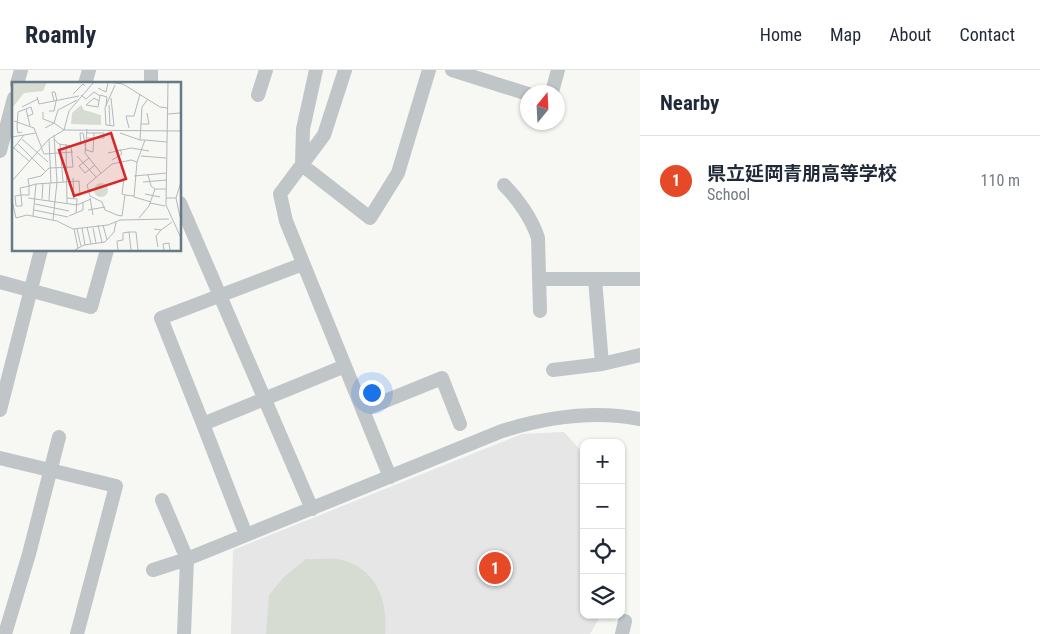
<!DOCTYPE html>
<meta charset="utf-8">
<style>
:root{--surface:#fff;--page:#f6f6f7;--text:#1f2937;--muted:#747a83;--line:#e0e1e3;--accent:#e54927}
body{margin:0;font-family:"Roboto Condensed","Noto Sans JP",sans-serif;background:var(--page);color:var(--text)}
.controls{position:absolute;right:15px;bottom:15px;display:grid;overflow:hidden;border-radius:10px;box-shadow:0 1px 4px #0004}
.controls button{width:45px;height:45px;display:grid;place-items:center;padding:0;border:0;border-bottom:1px solid var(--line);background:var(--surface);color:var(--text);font:25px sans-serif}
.compass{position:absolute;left:520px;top:15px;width:45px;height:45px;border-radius:50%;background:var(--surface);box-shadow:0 1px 4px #0004;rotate:18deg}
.you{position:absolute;left:371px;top:322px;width:18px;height:18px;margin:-12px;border:4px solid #fff;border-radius:50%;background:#1a73e8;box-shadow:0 0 0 8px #1a73e833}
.badge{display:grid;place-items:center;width:32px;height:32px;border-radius:50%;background:var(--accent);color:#fff;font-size:16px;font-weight:700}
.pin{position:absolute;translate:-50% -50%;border:2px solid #fff;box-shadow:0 1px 5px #0006}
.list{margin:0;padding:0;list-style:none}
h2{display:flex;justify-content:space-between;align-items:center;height:65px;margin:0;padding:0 20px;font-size:21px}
h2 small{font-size:16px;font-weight:400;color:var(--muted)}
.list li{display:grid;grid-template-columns:32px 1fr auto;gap:15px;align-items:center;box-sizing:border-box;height:90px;padding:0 20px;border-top:1px solid var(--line)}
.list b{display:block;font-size:19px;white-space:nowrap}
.list p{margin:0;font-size:16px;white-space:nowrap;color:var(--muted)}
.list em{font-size:16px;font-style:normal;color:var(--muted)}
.icon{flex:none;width:28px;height:28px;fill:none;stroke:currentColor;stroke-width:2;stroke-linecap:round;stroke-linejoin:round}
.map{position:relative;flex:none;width:640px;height:564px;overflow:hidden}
header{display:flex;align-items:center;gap:30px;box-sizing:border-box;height:70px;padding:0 25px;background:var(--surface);border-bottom:1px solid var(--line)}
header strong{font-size:24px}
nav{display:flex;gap:28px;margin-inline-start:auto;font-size:18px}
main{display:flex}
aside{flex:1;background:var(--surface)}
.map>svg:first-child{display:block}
.built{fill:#e5e6e5}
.pitch{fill:#d7dcd3}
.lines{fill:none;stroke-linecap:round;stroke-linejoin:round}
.minor{stroke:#c0c5c8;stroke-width:14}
.inset-road{fill:none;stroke:#b0babe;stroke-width:1}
.view{fill:#d62828;fill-opacity:0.15;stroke:#d62828;stroke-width:2.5}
.inset-edge{fill:none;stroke:#667985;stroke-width:2.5}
</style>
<header>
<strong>Roamly</strong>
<nav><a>Home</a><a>Map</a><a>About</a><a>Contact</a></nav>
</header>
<main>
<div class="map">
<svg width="640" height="564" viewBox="0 0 640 564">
<rect width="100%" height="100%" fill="#f7f7f4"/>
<path class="built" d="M 564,362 L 584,384 L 584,545 L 601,545 L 590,564 L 231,564 L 233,480 L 522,364 Z"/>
<path class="pitch" d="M 306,489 C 318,490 335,487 346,491 C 378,502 388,533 385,564 L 266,564 L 269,525 L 284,507 Z"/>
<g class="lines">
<path class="minor" d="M 151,0 L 151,14
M 316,0 L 303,59 L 302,95 L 370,148 L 398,103 L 429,0
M 345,0 L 324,65 L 280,124 L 286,151 L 390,407
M 452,0 L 528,24
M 17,14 L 21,0
M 85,14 L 89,0
M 552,22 L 558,0
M 258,25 L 266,0
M 0,81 L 14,28
M 504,115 C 518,129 532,149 538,168 L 540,241
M 180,133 L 312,439
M 303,194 L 161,248 L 203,354 L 345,296
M 540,209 L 640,209
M 595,209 L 602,294
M 0,212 L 91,237 L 107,180
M 553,300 L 602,294 L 640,285
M 0,340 L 41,180
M 363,340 L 442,308 L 460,354
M 203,354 L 246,465
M 0,388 L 116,416 L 77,564
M 153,500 L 187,489 L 162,430
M 5,564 L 29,484 L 59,367
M 184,564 L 187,489 L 502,361 C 547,347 593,340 640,349
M 622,564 L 625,551"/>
</g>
<g transform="translate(12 12)">
<rect width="169" height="169" fill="#f7f7f4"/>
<path d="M 0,0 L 35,0 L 31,9 L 12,11 L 0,26 ZM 69,23 L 72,28 L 89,33 L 89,43 L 59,42 L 60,31 Z" fill="#d7dcd3"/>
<path d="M82 108a7 7 0 1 1 14 0a7 7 0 1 1-14 0Z" fill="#d7dcd3"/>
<path class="inset-road" d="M 95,0 L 111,2 L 148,25 L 156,26M 156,0 L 154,123 L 169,156M 86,6 L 94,10 L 96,1M 61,12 L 71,2 L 73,4M 69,13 L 74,17 L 82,10 L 88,14M 25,15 L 27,22 L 67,14M 99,16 L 102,44 L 94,43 L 93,26 L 103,3M 42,19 L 40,10 L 43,10 L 45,19M 87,19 L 82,16 L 74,23 L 86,25 L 88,13 L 95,15 L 94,24M 97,23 L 98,44M 10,25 L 26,17M 14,27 L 18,44M 37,29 L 42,29 L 44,19M 31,30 L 31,37 L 42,41 L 46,28 L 65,18M 156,32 L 168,31 L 169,28M 2,39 L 22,46 L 32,72 L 61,70M 129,42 L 137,42 L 135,31M 33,46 L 42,41 L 52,48 L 57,29 L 82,0M 117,46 L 114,34 L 122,34 L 128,12M 75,47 L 73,71 L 89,91M 10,50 L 6,51 L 5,45 L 6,30 L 19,25 L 21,32 L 16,34M 75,51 L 92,51 L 92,56 L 75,56M 108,51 L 128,58 L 130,25 L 136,17M 0,55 L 24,51M 10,57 L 36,80M 37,57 L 39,101M 42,57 L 47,62 L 59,64 L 61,85 L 37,86 L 29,94 L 16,97 L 17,104 L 17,113 L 9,113 L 3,114 L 4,124 L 10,124 L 9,113 L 8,106 L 17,104 L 24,102 L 67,99 L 68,114M 133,58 L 155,60M 6,62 L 33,89M 48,62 L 51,100M 54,62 L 55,122M 69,63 L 68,51 L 71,51 L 74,68 L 81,70 L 82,51M 2,66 L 17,79M 0,68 L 12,53M 96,71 L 119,66 L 137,69M 65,74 L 84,95M 129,74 L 154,76M 77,76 L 67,84 L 73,91 L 83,83M 100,78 L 110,72 L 108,67M 125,80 L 133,58 L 128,58M 136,93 L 139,104 L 143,107M 122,94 L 155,91M 61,96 L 62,117M 112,96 L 110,112 L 113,113M 0,99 L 37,57 L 52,48 L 169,49M 131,100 L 155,98M 133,112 L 148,115M 122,114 L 113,113 L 110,134 L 105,133 L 93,128 L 90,120 L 78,114 L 75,103 L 100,82 L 119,78 L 125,80 L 122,115 L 139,120M 16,116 L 65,123 L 79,117M 55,116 L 65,117 L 64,131M 78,116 L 81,133M 154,116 L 164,116 L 169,100M 164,116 L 168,135M 30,117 L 31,101M 0,118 L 4,136 L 15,133 L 45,139 L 61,147 L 96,143 L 108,138 L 157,137M 37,119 L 38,101M 138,121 L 153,124M 23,122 L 57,129M 22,128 L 56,135M 76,128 L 93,125M 21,134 L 24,102M 57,134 L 71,128 L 71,120M 127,136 L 137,124 L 143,107 L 154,107M 41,138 L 45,100 L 42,53M 86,143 L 90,160M 91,143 L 95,158M 75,145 L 79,162M 70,146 L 73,163M 81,146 L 84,161M 62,147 L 66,166M 65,147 L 69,164M 142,147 L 149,148 L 160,140M 117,150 L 124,150 L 126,168M 146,165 L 144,154 L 149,148M 63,168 L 72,163 L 93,160 L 102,150 L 104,140M 106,168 L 105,159 L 111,158 L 111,151 L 117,150 L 119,168M 152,168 L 151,162 L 157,161 L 158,168"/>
<path class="view" d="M 99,51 L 114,97 L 62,114 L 47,68 Z"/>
<rect width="169" height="169" class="inset-edge"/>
</g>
</svg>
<div class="controls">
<button>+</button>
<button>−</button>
<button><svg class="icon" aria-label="locate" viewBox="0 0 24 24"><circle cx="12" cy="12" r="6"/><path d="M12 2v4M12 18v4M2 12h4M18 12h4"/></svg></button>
<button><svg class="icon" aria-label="layers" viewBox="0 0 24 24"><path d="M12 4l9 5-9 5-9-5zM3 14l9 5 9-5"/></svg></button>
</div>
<svg class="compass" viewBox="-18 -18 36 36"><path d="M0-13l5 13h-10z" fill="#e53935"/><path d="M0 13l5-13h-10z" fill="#747a83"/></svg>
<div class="you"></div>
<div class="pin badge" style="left:495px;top:498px">1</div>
</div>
<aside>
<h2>Nearby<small></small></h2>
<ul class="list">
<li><span class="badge">1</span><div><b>県立延岡青朋高等学校</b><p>School</p></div><em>110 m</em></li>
</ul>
</aside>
</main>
